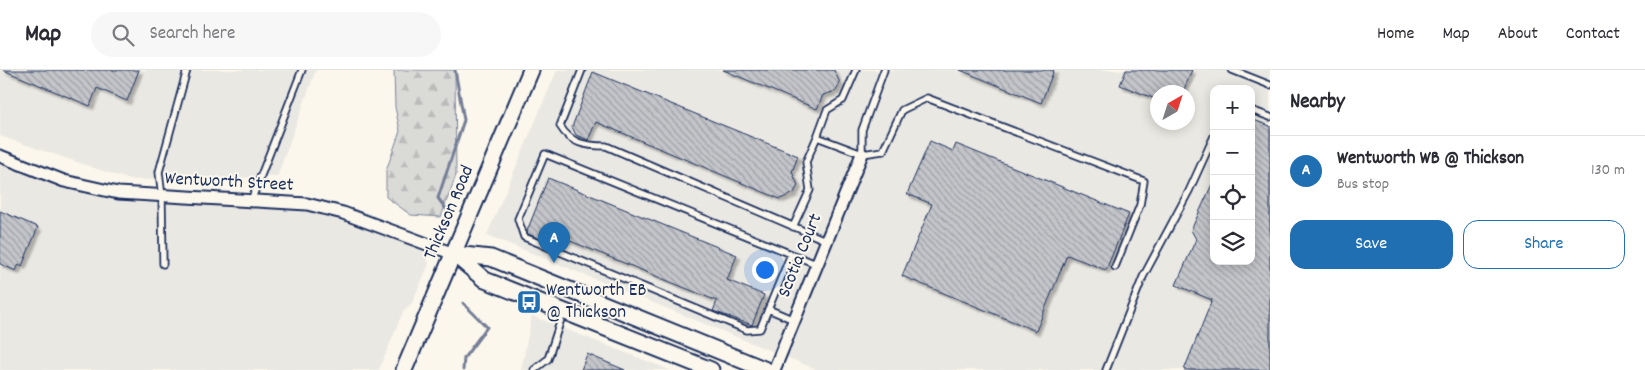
<!DOCTYPE html>
<meta charset="utf-8">
<style>
:root{--surface:#fff;--page:#f7f7f7;--text:#2b2b33;--muted:#7c7c81;--line:#e1e1e2;--accent:#1f6fb2}
body{margin:0;font-family:Dekko,sans-serif;background:var(--page);color:var(--text)}
.controls{position:absolute;right:15px;top:15px;display:grid;overflow:hidden;border-radius:10px;box-shadow:0 2px 12px #0003}
.controls button{width:45px;height:45px;display:grid;place-items:center;padding:0;border:0;border-bottom:1px solid var(--line);background:var(--surface);color:var(--text);font:25px sans-serif}
.compass{position:absolute;left:1150px;top:15px;width:45px;height:45px;border-radius:50%;background:var(--surface);box-shadow:0 2px 12px #0003;rotate:39deg}
.you{position:absolute;left:764px;top:199px;width:18px;height:18px;margin:-12px;border:4px solid #fff;border-radius:50%;background:#1a73e8;box-shadow:0 0 0 8px #1a73e833}
.badge{display:grid;place-items:center;width:32px;height:32px;border-radius:50%;background:var(--accent);color:#fff;font-size:16px;font-weight:700}
.pin{position:absolute;translate:-50% -41px;filter:drop-shadow(0 1px 2px #0008)}
.pin::after{content:'';position:absolute;top:26px;width:18px;height:15px;background:inherit;clip-path:polygon(0 0,100% 0,50% 100%)}
.list{margin:0;padding:0;list-style:none}
h2{display:flex;justify-content:space-between;align-items:center;height:65px;margin:0;padding:0 20px;font-size:21px}
h2 small{font-size:16px;font-weight:400;color:var(--muted)}
.list li{display:grid;grid-template-columns:32px 1fr auto;gap:15px;align-items:center;box-sizing:border-box;height:70px;padding:0 20px;border-top:1px solid var(--line)}
.list b{display:block;font-size:19px;white-space:nowrap}
.list p{margin:0;font-size:16px;white-space:nowrap;color:var(--muted)}
.list em{font-size:16px;font-style:normal;color:var(--muted)}
.actions{display:flex;gap:10px;padding:15px 20px}
.actions a{flex:1;padding:11px 0;border:1px solid var(--accent);border-radius:15px;text-align:center;font-size:18px;color:var(--accent)}
.actions .main{background:var(--accent);color:#fff}
.icon{flex:none;width:28px;height:28px;fill:none;stroke:currentColor;stroke-width:2;stroke-linecap:round;stroke-linejoin:round}
.map{position:relative;flex:none;width:1270px;height:300px;overflow:hidden}
header{display:flex;align-items:center;gap:30px;box-sizing:border-box;height:70px;padding:0 25px;background:var(--surface);border-bottom:1px solid var(--line)}
header strong{font-size:24px}
nav{display:flex;gap:28px;margin-inline-start:auto;font-size:18px}
.search{width:350px;height:45px;background:var(--page);display:flex;align-items:center;gap:12px;box-sizing:border-box;padding:0 18px;border-radius:28px;color:var(--muted);font-size:19px}
main{display:flex}
aside{flex:1;background:var(--surface)}
.map>svg:first-child{display:block}
.built{fill:#eae8e2;fill-rule:evenodd}
.forest{fill:url(#forest-firs);stroke:#7a849a}
.lines{fill:none;stroke-linecap:round;stroke-linejoin:round}
.stream{stroke:#747e96;stroke-width:3}
.building{fill:url(#building-back-hatch);stroke:#1b2f5e;filter:url(#shadow)}
.service-casing{stroke:#1b2f5e;stroke-width:9}
.minor-casing{stroke:#1b2f5e;stroke-width:15}
.secondary-casing{stroke:#1b2f5e;stroke-width:19}
.service{stroke:#fbf7ec;stroke-width:5.5}
.minor{stroke:#fbf7ec;stroke-width:11}
.secondary{stroke:#fbf7ec;stroke-width:15}
.labels{text-anchor:middle;dominant-baseline:central;stroke-width:4;stroke-linejoin:round;paint-order:stroke}
.street-label{font-size:19px;fill:#1b2f5e;stroke:#fbf7ec}
.poi-label{font-size:19px;fill:#1b2f5e;stroke:#fbf7ec;text-anchor:start}
</style>
<header>
<strong>Map</strong>
<div class="search"><svg class="icon" aria-label="search" viewBox="0 0 24 24"><circle cx="10" cy="10" r="6"/><path d="M15 15l6 6"/></svg>Search here</div>
<nav><a>Home</a><a>Map</a><a>About</a><a>Contact</a></nav>
</header>
<main>
<div class="map">
<svg width="1270" height="300" viewBox="0 0 1270 300">
<defs>
<pattern id="forest-firs" width="22" height="20" patternUnits="userSpaceOnUse" patternTransform="scale(1.25)"><rect width="22" height="20" fill="#dadad7"/><path d="M5 1l3.5 6h-7zM16 11l3.5 6h-7z" fill="#babbbb"/></pattern>
<pattern id="building-back-hatch" width="6" height="6" patternUnits="userSpaceOnUse" patternTransform="scale(1.25)"><rect width="6" height="6" fill="#c3c5c9"/><path d="M-1 5l2 2M0 0l6 6M5-1l2 2" fill="none" stroke="#9ea0a6"/></pattern>
<filter id="shadow"><feDropShadow dx="3.5" dy="3.5" stdDeviation="1" flood-color="#0004"/></filter>
</defs>
<rect width="100%" height="100%" fill="#fbf7ec"/>
<filter id="ink" filterUnits="userSpaceOnUse"><feTurbulence type="fractalNoise" baseFrequency=".02" numOctaves="2"/><feDisplacementMap in="SourceGraphic" scale="10" xChannelSelector="R" yChannelSelector="G"/><feConvolveMatrix kernelMatrix="1 2 1 2 8 2 1 2 1" color-interpolation-filters="sRGB"/></filter>
<g filter="url(#ink)">
<path class="built" d="M 0,0 L 316,0 L 277,107 L 130,110 L 0,66 Z
M 557,0 L 1270,0 L 1270,300 L 818,300 L 487,165 ZM 1214,19 L 1251,19 L 1251,191 L 1214,191 ZM 1158,22 L 1188,22 L 1188,52 L 1158,52 Z
M 0,91 L 99,126 L 316,140 L 423,181 L 429,194 L 412,233 L 403,242 L 379,300 L 0,300 Z
M 532,246 L 670,300 L 521,300 Z"/>
<path class="forest" d="M 394,0 L 455,0 L 456,105 L 441,147 L 411,145 L 386,127 L 386,101 L 400,61 L 395,37 Z"/>
<g class="lines">
<path class="stream" d="M 446,139 L 438,128 L 464,50 L 455,0
M 463,300 L 464,288 L 487,257 L 463,233"/>
</g>
<path class="building" d="M 3,0 L 139,0 L 127,31 L 97,18 L 90,36 Z
M 723,0 L 834,0 L 840,13 L 836,21 L 823,25 L 817,39 Z
M 960,0 L 1054,0 L 1041,33 Z
M 1126,0 L 1192,0 L 1183,22 L 1158,22 L 1158,30 L 1120,15 Z
M 593,2 L 798,86 L 792,102 L 798,115 L 794,123 L 780,129 L 596,52 L 588,70 L 576,65 L 572,57 Z
M 1251,49 L 1270,56 L 1270,300 L 1184,300 L 1212,230 L 1176,215 L 1196,169 L 1191,160 L 1214,110 L 1214,191 L 1251,191 Z
M 930,71 L 953,81 L 956,74 L 1129,144 L 1106,200 L 1067,185 L 1036,261 L 902,206 L 932,134 L 907,124 Z
M 548,108 L 737,185 L 727,210 L 764,225 L 752,255 L 713,241 L 717,231 L 558,166 L 555,175 L 528,164 L 527,161 Z
M 0,141 L 38,157 L 22,196 L 19,194 L 16,201 L 0,194 Z
M 587,284 L 625,300 L 581,300 Z"/>
<g class="lines">
<defs>
<path id="service" d="M 582,0 L 560,56 C 571,74 586,76 606,76 L 825,170
M 1232,0 L 1270,15
M 1251,40 L 1270,47
M 817,67 L 827,40 L 843,30 L 856,0
M 862,84 L 862,60 L 884,0
M 251,131 L 302,0
M 793,157 L 810,120 L 806,92 L 817,67 L 862,84 L 883,81 L 902,40 L 927,28 L 1144,111 L 1140,135 L 1115,197
M 791,184 L 760,259 L 747,260 L 524,167 L 518,149 L 545,84 L 816,194
M 163,194 L 162,127 L 159,102 L 187,0
M 768,239 L 794,250
M 534,300 L 548,289 L 563,243
M 1106,300 L 1143,207 L 1189,121 L 1214,66"/>
<path id="minor" d="M 0,86 L 64,111 L 118,123 L 307,134 L 343,143 L 454,184
M 774,300 L 862,84"/>
<path id="secondary" d="M 454,184 L 491,188 L 766,300
M 454,184 L 485,210 L 711,300
M 404,300 L 531,0"/>
</defs>
<use href="#service" class="service-casing"/>
<use href="#minor" class="minor-casing"/>
<use href="#secondary" class="secondary-casing"/>
<use href="#service" class="service"/>
<use href="#minor" class="minor"/>
<use href="#secondary" class="secondary"/>
</g>
</g>
<defs>
<symbol id="bus-square" viewBox="-11 -11 22 22"><rect x="-9" y="-9" width="18" height="18" rx="4" fill="#1f6fb2" stroke="#fbf7ec"/><path d="M-5-6H5V4H4V6H2V4H-2V6H-4V4H-5ZM-3.5-4V0h7V-4ZM-3.5 1.2v1.5H-2V1.2ZM2 1.2v1.5H3.5V1.2Z" fill="#fff"/></symbol>
</defs>
<g fill-rule="evenodd">
<use href="#bus-square" x="515" y="218" width="28" height="28"/>
</g>
<g class="labels">
<g class="street-label">
<text transform="translate(229 113) rotate(3)">Wentworth Street</text>
<text transform="translate(450 143) rotate(-67)">Thickson Road</text>
<text transform="translate(801 186) rotate(-68)">Scotia Court</text>
</g>
<g class="poi-label">
<text x="546" y="221">Wentworth EB<tspan x="546" dy="22">@ Thickson</tspan></text>
</g>
</g>
</svg>
<div class="controls">
<button>+</button>
<button>−</button>
<button><svg class="icon" aria-label="locate" viewBox="0 0 24 24"><circle cx="12" cy="12" r="6"/><path d="M12 2v4M12 18v4M2 12h4M18 12h4"/></svg></button>
<button><svg class="icon" aria-label="layers" viewBox="0 0 24 24"><path d="M12 4l9 5-9 5-9-5zM3 14l9 5 9-5"/></svg></button>
</div>
<svg class="compass" viewBox="-18 -18 36 36"><path d="M0-13l5 13h-10z" fill="#e53935"/><path d="M0 13l5-13h-10z" fill="#7c7c81"/></svg>
<div class="you"></div>
<div class="pin badge" style="left:554px;top:193px">A</div>
</div>
<aside>
<h2>Nearby<small></small></h2>
<ul class="list">
<li><span class="badge">A</span><div><b>Wentworth WB @ Thickson</b><p>Bus stop</p></div><em>130 m</em></li>
</ul>
<div class="actions"><a class="main">Save</a><a>Share</a></div>
</aside>
</main>
